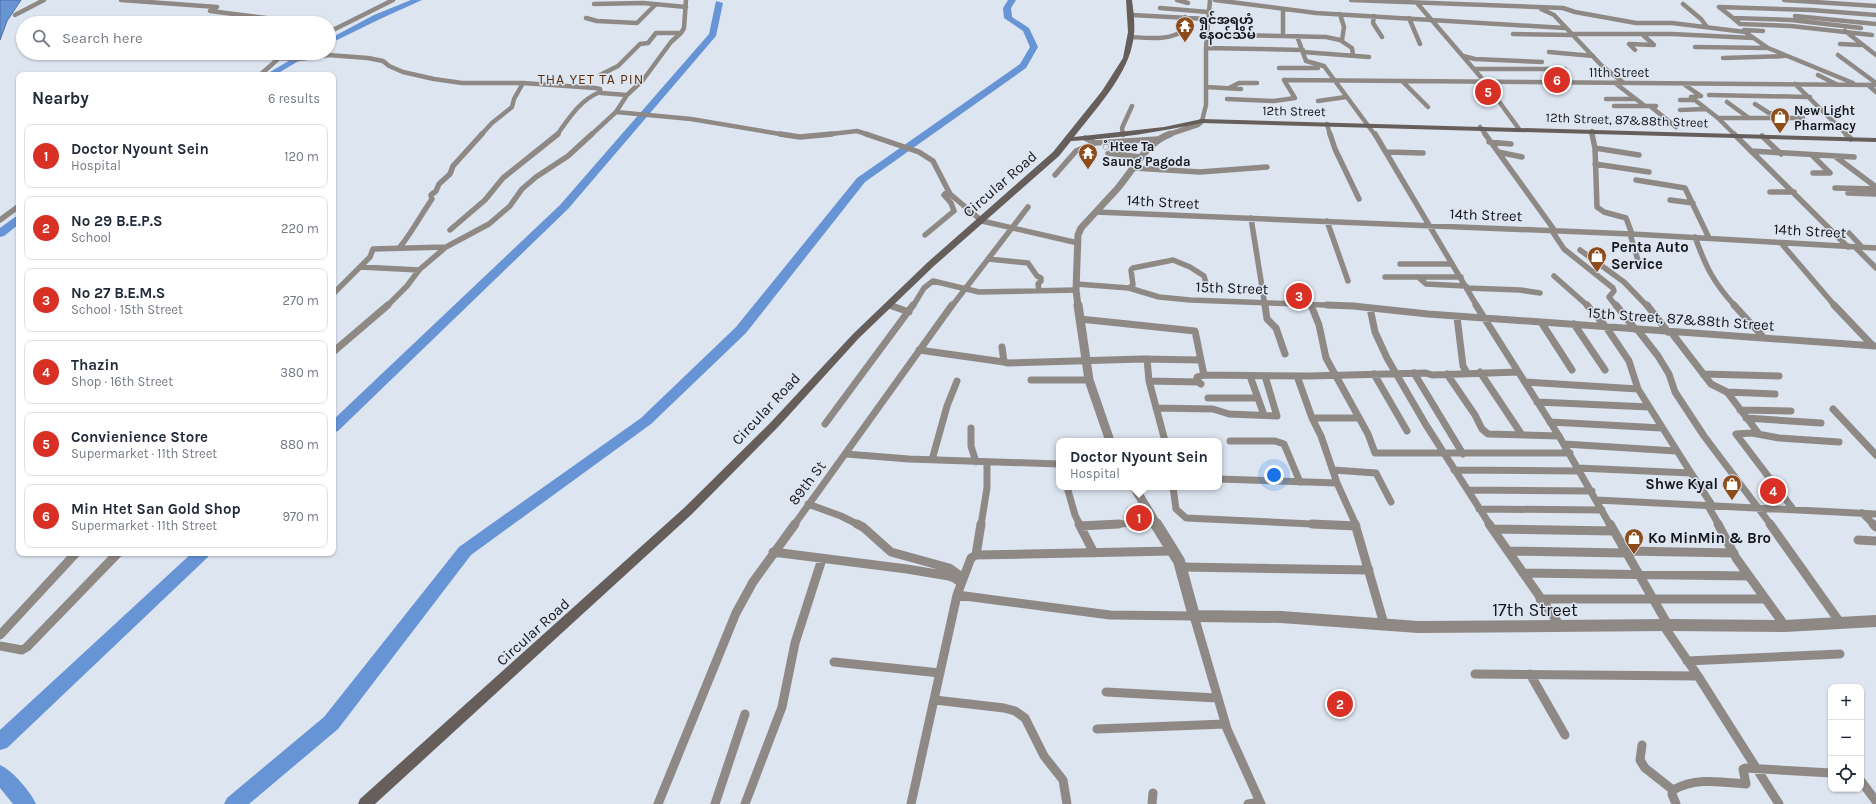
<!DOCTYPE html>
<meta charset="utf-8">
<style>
:root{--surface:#fff;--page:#f6f6f7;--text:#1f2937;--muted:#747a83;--line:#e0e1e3;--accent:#d93025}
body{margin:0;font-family:Karla,"Noto Sans Myanmar",sans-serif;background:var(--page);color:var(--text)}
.controls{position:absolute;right:12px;bottom:12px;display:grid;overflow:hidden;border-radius:8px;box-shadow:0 1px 3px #0004}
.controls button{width:36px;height:36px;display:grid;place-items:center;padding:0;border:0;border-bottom:1px solid var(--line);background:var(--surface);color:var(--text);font:20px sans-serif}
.you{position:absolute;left:1274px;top:475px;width:14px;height:14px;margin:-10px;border:3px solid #fff;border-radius:50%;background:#1a73e8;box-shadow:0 0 0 6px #1a73e833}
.badge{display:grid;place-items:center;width:26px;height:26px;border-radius:50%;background:var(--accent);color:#fff;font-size:13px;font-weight:700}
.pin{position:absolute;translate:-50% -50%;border:2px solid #fff;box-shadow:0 1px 4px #0006}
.popup{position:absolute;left:1056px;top:438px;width:166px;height:52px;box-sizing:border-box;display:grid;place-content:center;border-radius:8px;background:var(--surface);filter:drop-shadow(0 1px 3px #0005);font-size:13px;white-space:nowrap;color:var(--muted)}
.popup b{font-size:15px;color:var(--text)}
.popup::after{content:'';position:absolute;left:50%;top:100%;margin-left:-8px;border:8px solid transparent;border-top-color:var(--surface)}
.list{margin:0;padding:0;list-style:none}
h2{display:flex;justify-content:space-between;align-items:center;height:52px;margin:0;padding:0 16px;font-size:17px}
h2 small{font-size:13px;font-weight:400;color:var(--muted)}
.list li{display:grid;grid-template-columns:26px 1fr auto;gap:12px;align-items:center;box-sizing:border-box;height:64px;margin:0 8px 8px;padding:0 8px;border:1px solid var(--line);border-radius:8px}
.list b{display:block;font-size:15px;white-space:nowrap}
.list p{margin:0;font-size:13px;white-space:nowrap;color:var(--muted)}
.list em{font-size:13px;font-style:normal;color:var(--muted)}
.icon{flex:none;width:22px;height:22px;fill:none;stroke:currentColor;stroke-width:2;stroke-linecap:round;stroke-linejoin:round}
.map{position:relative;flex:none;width:1876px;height:804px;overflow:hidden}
.search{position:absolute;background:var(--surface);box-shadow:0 1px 3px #0004;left:16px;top:16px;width:320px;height:44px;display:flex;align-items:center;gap:10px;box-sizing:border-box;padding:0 14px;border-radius:22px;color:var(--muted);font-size:15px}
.panel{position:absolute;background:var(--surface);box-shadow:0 1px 3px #0004;left:16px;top:72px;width:320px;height:484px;border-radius:8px}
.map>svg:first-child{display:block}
.water{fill:#6694d5;stroke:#4e6f9e}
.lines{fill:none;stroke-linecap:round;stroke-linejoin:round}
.river{fill:#6694d5;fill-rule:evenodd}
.minor-far3{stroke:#8f8986;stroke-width:4.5}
.minor-far2{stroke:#8f8986;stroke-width:5.5}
.minor-far1{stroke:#8f8986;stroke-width:7}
.minor{stroke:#8f8986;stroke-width:9}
.tertiary-far3{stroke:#8f8986;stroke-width:5.5}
.tertiary-far2{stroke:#8f8986;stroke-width:7}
.tertiary-far1{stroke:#8f8986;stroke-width:9}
.tertiary{stroke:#8f8986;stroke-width:12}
.secondary{fill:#665e5a;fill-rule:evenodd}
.labels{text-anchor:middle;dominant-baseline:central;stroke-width:3;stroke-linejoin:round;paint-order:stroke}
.far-poi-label{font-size:13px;font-weight:bold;fill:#15181c;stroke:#dde5f1;text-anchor:start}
.far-street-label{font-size:13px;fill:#15181c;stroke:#dde5f1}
.far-quarter-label{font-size:14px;letter-spacing:1px;fill:#5d300e;stroke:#dde5f1}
.street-label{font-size:15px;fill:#15181c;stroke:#dde5f1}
.poi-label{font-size:15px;font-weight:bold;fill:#15181c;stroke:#dde5f1;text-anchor:start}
.near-street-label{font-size:18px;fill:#15181c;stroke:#dde5f1}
</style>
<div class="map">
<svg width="1876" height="804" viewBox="0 0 1876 804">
<rect width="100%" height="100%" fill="#dde5f1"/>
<path class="water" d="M 0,0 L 21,0 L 7,21 L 0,40 Z"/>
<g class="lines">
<path class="river" d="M 411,0 L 422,0 L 380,19 L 329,44 L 329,39 L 374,15 Z
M 1008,0 L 1016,0 L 1011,8 L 1012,17 L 1029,28 L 1038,47 L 1026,68 L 865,182 L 746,333 L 651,424 L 471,555 L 338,729 L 249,804 L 224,804 L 227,798 L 324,717 L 459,547 L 641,418 L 736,327 L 857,178 L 1020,64 L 1030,47 L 1023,31 L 1004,18 L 1003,8 Z
M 716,1 L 723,3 L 716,36 L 568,209 L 338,431 L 333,433 L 333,420 L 560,205 L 709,34 Z
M 302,53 L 312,53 L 275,75 L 265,75 Z
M 19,216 L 19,224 L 4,236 L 0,237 L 0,228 L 15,217 Z
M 192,553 L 210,553 L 208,557 L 7,748 L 0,750 L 0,730 Z
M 0,765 C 12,770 31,792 36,804 L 13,804 L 0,788 Z"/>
<path class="minor-far3" d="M 121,0 L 217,7 L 210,11 L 306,23
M 1177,0 L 1188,3
M 1215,0 L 1316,13 L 1565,28
M 1351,0 L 1563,8 L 1575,12 L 1636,23 L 1672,23 L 1745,32 L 1768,48 L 1853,83
M 1784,0 L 1876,6
M 1417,3 L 1485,82 L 1519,129
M 594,4 L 643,3 L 686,7
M 1683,4 L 1701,19 L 1707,27
M 1160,8 L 1208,12
M 1283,9 L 1283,34
M 1541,9 L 1554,15 L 1602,66 L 1624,83
M 1340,14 L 1344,27 L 1342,40
M 15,15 L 44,0
M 1132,15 L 1208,19
M 1374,16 L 1373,23 L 1382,37
M 1795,16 L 1876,24
M 586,18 L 597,21 L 637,23 L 655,5
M 1409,18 L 1420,44
M 1733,18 L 1740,24 L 1791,26 L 1872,35
M 1861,28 L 1791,20 L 1733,18 L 1719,7 L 1811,10 L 1876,15
M 1744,30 L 1763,31
M 1845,31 L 1876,55
M 329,32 L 393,0
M 1513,34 L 1572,35
M 1571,34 L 1672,34 L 1753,38
M 1231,35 L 1326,37 L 1340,40 L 1352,48 L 1353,55
M 1297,36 L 1306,61 L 1324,66 L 1375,135
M 1131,37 C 1148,38 1170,41 1184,30 L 1185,17
M 1840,44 L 1861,45
M 1695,47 L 1766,48
M 1206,48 L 1303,50
M 1635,50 L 1629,44 L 1654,45 L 1643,35
M 1303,52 L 1369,57
M 1549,52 L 1593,56
M 265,53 L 262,56 L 276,58
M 285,53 L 276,58 L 299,59 L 328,55 L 368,58 L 383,61 L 389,66 L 403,72 L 434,79 L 462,83 L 523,83
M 1838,55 L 1876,83
M 1463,56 L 1475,59 L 1542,62
M 1723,58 L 1784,56
M 1279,68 L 1318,68
M 1474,69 L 1565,69
M 260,75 L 278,59
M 600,75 L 618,66 L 640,44 L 648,43 L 656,33 L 681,33
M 1818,75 L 1836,84
M 1284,80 L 1876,85
M 1402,81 L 1428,107
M 1615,83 L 1645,106
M 1682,83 L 1701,96 L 1691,97 L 1718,118 L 1735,135
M 1795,84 L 1847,135
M 1868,85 L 1876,92
M 1206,87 L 1241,89
M 1229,88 L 1239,83 L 1257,83
M 1709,95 L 1810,97
M 1227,99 L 1274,101 L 1295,98 L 1284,80
M 1606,99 L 1636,99
M 1680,100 L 1694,100
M 1318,101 L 1346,97
M 1727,102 L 1749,118
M 1755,104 L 1769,113 L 1779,114
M 1614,106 L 1656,106
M 1650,106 L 1676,127
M 1680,110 L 1706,109
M 616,112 L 691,119 L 786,135
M 1718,118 L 1803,118
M 1202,121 L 1206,105 L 1206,48 L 1210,0
M 1327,124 L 1330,135
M 1480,127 L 1486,135
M 1592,131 L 1593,135
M 481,135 L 492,123 L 512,107 L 514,99 L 523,83 L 595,88 L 600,89 L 601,93 L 627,95
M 557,135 C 569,118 580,100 600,92
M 591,135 L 616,112 L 627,95 L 643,80 L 671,42 L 681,33 L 684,28 L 686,0
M 822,135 L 857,131 L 869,135
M 1123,135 L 1122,128 L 1132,106"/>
<path class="minor-far2" d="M 780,134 L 800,137 L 832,134
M 866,134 L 919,152 L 933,161 L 950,194 L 982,221 L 1078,243
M 1330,134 L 1335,149 L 1359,199
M 1375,134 L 1477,306
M 1485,134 L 1555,231
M 1592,134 L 1595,148 L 1597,207 L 1604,212 L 1626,218 L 1632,234
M 1734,134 L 1848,247
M 1846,134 L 1851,139
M 1762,136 L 1781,154
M 1085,138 L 1095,143 L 1158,139
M 1489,142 L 1511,144
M 1595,148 L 1639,155
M 1751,151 L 1854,157
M 1387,152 L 1423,153
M 1498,152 L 1522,157
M 1108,153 L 1140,157
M 1812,155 L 1830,173 L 1813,173
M 1836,157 L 1876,187
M 1595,164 L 1649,172
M 1134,168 L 1200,172 L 1267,167
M 1055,175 L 1076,151 L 1095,143
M 1636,180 L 1685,188 L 1709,238
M 1835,188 L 1876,189
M 1770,192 L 1794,192
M 1848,193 L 1876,194
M 1670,200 L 1693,203
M 1096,212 L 1632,234 L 1876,248
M 1251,218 L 1265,306
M 0,220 L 19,206
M 1327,221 L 1348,281
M 450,230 L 485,200 L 503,178 L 558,134
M 1552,231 L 1564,249 L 1613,288 L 1614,291 L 1609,297 L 1616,306
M 1849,233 L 1862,247
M 1630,234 L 1640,267
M 925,235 L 954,211 L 951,203 L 944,195 L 948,191
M 1695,237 C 1706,267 1713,282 1735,306
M 1781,243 L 1835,306
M 400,247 C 412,232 421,215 432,199 L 431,195 L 436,191 L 439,184 L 450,174 L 453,166 L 482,134
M 1855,247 L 1876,268
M 1580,250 L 1624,282 L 1647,306
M 988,259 L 1028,263 L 1037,276 L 1041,278 L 1041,281 L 1038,284 L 1039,290
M 1400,264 L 1452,264
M 361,267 L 419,270
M 1554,276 L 1588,306
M 1385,277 L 1461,277
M 1418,277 L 1426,284 L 1466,286
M 1076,284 L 1129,288 L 1159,297 L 1190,300 L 1353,306
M 1129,288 L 1133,285 L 1131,270 L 1133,268 L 1173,260 L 1190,267 L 1204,276 L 1208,290
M 1467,288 L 1520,290 L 1540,293
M 333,294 L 370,257 L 373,249 L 446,247
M 1311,304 L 1312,306
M 889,305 L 892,306
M 387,306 L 407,286 L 419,270 L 446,247 L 489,224 L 510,206 L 522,189 L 536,177 L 568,156 L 592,134
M 913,306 L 924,288 L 933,281 L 979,292 L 1076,290
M 952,306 L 1028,207"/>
<path class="minor-far1" d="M 889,305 L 909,312
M 1265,305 L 1267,319 L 1276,328 L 1285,354
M 1311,305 L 1319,325 L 1326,358 L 1368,434 L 1375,453 L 1570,453
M 1327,305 L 1353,306 L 1428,314 L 1876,346
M 1476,305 L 1559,436 L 1610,525
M 1616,305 L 1635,329
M 1647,305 L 1668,332
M 1734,305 L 1764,338
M 1834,305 L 1873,346
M 1370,308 L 1375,332 L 1387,358 L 1426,425 L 1490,525
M 1457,317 L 1463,366 L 1467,373
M 1080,319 L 1195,331 L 1204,375
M 1541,322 L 1572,370
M 1574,324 L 1605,370
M 1637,329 L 1658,356 L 1669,374 L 1675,392 L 1704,436 L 1771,525
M 1671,332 L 1711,384 L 1727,392 L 1759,434
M 1002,347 L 1004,362 L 1008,363 L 1142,359 L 1200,360
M 919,350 L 1004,362
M 333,352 L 388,305
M 1147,359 L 1149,381 L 1165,441
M 1480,372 L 1522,435
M 1414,373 L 1463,454
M 1374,374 L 1407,431
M 1447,374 L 1475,415 L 1482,429 L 1488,434 L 1559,436
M 1703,374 L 1779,376
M 1250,376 L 1264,415
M 1297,376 L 1312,418 L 1359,418
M 1031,380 L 1089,380
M 1149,381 L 1198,382
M 1525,382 L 1638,389
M 1201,384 L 1198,382 L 1197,377 L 1204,375 L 1309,376 L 1426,373 L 1432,375 L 1518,372
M 1727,392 L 1775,394
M 1208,398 L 1258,398
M 1537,402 L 1649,407
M 1156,408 L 1213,409 L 1229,414 L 1277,416 L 1265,376
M 1833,409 L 1876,455
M 1740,410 L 1791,411
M 1312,418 L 1321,436 L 1337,483 L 1356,525
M 1746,418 L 1821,423
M 1550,422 L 1662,428
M 825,424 L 913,305
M 971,428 L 971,446 L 976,462
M 1230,441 L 1275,441 L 1284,444 L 1300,482
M 1564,444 L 1676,451
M 846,454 L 909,459 L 1059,464
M 932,460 L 947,406 L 957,381
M 1578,468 L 1691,473 L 1638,389 L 1629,361 L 1606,327 L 1587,305
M 1333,470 L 1376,473 L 1391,502
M 1454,470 L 1580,471
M 1691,473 L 1712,505
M 1219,479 L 1337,483
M 1067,487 L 1075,515 L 1080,525
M 1173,487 L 1176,509 L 1186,518 L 1333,525
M 1469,490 L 1592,491
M 1597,500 L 1876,514
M 808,504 L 841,516 L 859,525
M 1708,506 L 1719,525
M 1479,509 L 1602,510
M 1793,509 L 1736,434 L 1752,433 L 1779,438 L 1839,442
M 1862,513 L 1874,525
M 794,525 L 952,305
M 981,525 L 987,488 L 987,462
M 1100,525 L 1156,522"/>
<path class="minor" d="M 857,524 L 863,527 L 891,552 L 949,568 L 959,575 L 957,580
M 1079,524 L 1094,553
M 1312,524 L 1356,526
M 1355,524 L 1384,624
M 1489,524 L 1561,627
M 1610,524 L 1668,625
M 1718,524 L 1736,558 L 1785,626
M 1770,524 L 1839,621
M 1873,524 L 1876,527
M 1080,526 L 1119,524
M 1494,529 L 1614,531
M 1858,540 L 1876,541
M 1173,551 L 976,555 L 971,558 L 957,595 L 1110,615 L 1194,616 L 1227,729 L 1261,804
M 1508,551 L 1626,553
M 1626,551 L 1734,553
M 773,552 L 907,569 L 949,576 L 962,581
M 976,555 L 981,524
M 1181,567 L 1369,570
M 1523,573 L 1749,576
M 1540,599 L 1765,599
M 1663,625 L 1698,676 L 1779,804
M 0,635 L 76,553
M 0,646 L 22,650 L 27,647 L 118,553
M 1687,661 L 1840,654
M 834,662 L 940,673
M 1475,674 L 1698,676
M 1530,674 L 1565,735
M 1106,692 L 1217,698
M 935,700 L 1004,708 L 1015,711 L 1025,718 L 1044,756 L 1063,780 L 1067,804
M 1097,729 L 1225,724
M 1642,745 L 1640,760 L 1645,768 L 1673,790
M 1861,781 L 1876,801
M 658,804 L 736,613 L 753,582 L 795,524
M 715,804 L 745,714
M 745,804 L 782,707 L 795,643 L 822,559
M 911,804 L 957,595
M 1152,804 L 1153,793
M 1248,804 L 1260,802
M 1676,804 L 1672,794 L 1673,790 C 1696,777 1721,782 1746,784 L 1743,769 L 1745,768 L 1831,773"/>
<path class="tertiary-far3" d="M 1167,135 L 1197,125 L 1202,121"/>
<path class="tertiary-far2" d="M 1078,306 L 1076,290 L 1078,235 L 1081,228 C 1093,215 1105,202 1117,189 C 1133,171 1146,142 1170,134"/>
<path class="tertiary-far1" d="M 1078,305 L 1089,380 L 1110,441
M 1134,487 L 1157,525"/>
<path class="tertiary" d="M 1156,524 L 1179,561 L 1194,616 L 1281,617 L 1418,627 L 1668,625 L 1785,626 L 1876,621"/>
<path class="secondary" d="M 1126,0 L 1132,0 C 1134,15 1136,31 1132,46 C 1125,78 1094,111 1074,137 L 1164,127 L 1202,119 L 1876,138 L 1876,142 L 1202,123 C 1159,132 1115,139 1071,141 L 1059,156 L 934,266 L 859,338 L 779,426 L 692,514 L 375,804 L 358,804 L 360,799 L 684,508 L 771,422 L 853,334 L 928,262 L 1053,152 L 1102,91 L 1123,58 L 1128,32 Z"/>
</g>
<defs>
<symbol id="temple-pin" viewBox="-11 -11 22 30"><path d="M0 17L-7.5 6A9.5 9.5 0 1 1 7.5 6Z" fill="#8e4c1b" stroke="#dde5f1"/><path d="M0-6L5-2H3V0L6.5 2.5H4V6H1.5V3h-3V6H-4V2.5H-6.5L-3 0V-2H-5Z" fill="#fff"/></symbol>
<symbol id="shop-pin" viewBox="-11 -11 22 30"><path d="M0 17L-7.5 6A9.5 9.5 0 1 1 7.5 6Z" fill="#8e4c1b" stroke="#dde5f1"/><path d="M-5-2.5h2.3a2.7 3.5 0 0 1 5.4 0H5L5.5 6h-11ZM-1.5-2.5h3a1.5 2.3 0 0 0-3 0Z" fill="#fff"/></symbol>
</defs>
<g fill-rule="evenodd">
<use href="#temple-pin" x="1174" y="15" width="22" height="30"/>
<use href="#shop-pin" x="1769" y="106" width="22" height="30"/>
<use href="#temple-pin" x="1077" y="142" width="22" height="30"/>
<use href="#shop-pin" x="1586" y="245" width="22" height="30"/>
<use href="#shop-pin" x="1721" y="473" width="22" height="30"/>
<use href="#shop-pin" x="1623" y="527" width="22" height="30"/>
</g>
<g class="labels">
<g class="far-poi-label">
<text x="1199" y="19">ရှင်အရဟံ<tspan x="1199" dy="15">နေဝင်သိမ်</tspan></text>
<text x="1794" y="110">New Light<tspan x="1794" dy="15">Pharmacy</tspan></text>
<text x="1102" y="146">ံHtee Ta<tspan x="1102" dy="15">Saung Pagoda</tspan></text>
</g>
<g class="far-street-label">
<text x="1619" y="72">11th Street</text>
<text transform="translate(1294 111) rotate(1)">12th Street</text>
<text transform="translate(1627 120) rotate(2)">12th Street, 87&amp;88th Street</text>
</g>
<g class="far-quarter-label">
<text x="591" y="79">THA YET TA PIN</text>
</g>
<g class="street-label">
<text transform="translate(1000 184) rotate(-41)">Circular Road</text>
<text transform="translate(1163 202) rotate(3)">14th Street</text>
<text transform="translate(1486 215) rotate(2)">14th Street</text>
<text transform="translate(1810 231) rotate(3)">14th Street</text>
<text transform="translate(1232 288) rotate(2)">15th Street</text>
<text transform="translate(1681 319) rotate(4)">15th Street, 87&amp;88th Street</text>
<text transform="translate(766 409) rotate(-47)">Circular Road</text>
<text transform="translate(807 483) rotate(-53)">89th St</text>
<text transform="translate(533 632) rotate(-42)">Circular Road</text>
</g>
<g class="poi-label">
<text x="1611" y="247">Penta Auto<tspan x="1611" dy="17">Service</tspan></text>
<text x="1718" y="484" text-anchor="end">Shwe Kyal</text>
<text x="1648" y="538">Ko MinMin &amp; Bro</text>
</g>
<g class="near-street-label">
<text x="1535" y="610">17th Street</text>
</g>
</g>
</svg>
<div class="controls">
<button>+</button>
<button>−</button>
<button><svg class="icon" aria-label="locate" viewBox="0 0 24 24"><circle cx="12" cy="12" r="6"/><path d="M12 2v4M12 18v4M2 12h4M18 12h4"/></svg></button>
</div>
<div class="you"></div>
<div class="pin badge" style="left:1139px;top:518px">1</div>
<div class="popup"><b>Doctor Nyount Sein</b>Hospital</div>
<div class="pin badge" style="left:1340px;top:704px">2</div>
<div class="pin badge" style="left:1299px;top:296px">3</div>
<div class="pin badge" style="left:1773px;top:491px">4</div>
<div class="pin badge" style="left:1488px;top:92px">5</div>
<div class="pin badge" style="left:1557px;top:80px">6</div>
<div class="search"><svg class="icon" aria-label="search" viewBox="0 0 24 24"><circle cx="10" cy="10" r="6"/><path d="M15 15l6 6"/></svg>Search here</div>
<section class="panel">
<h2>Nearby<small>6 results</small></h2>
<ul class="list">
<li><span class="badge">1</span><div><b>Doctor Nyount Sein</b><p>Hospital</p></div><em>120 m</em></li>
<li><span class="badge">2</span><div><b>No 29 B.E.P.S</b><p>School</p></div><em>220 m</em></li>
<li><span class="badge">3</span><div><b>No 27 B.E.M.S</b><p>School · 15th Street</p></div><em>270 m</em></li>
<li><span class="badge">4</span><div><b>Thazin</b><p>Shop · 16th Street</p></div><em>380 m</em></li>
<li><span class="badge">5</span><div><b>Convienience Store</b><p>Supermarket · 11th Street</p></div><em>880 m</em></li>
<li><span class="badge">6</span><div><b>Min Htet San Gold Shop</b><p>Supermarket · 11th Street</p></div><em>970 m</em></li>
</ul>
</section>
</div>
